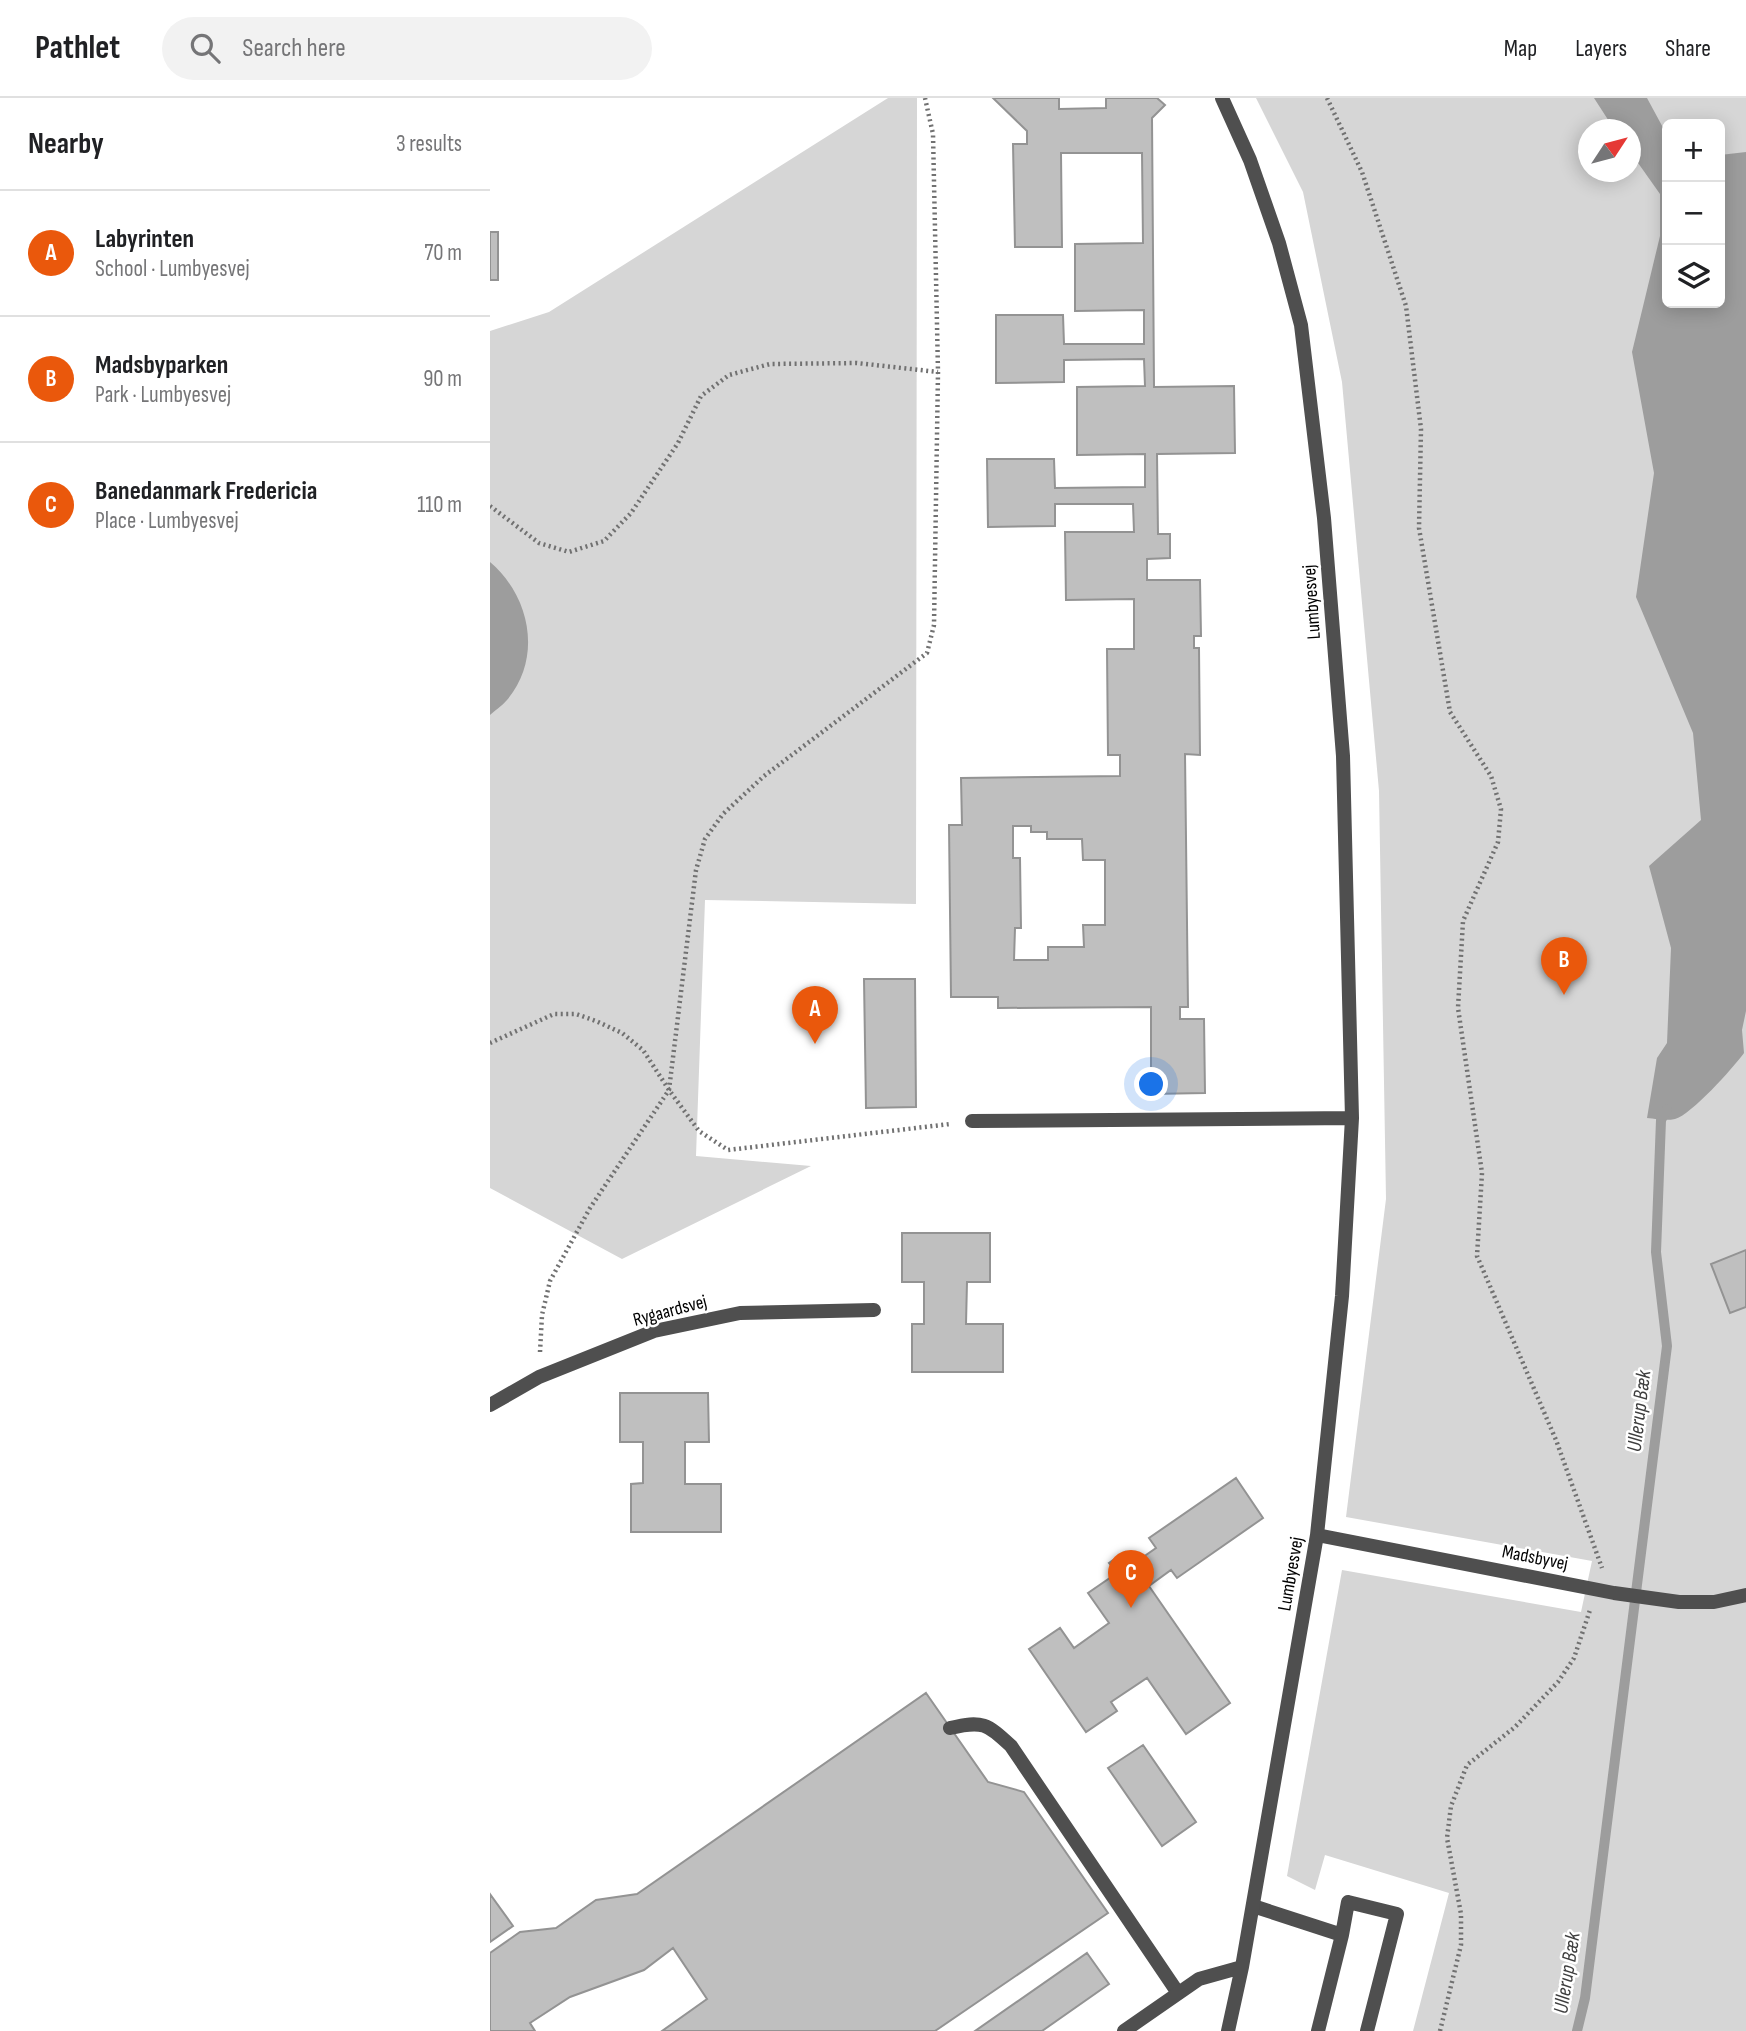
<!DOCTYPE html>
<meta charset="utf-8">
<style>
:root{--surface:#fff;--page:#f2f2f2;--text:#202124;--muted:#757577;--line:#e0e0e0;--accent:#ea580c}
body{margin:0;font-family:"Sofia Sans Condensed",sans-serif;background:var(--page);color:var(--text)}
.controls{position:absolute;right:21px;top:21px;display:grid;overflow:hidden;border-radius:10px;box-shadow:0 4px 18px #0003}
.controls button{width:63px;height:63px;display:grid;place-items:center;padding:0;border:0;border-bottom:2px solid var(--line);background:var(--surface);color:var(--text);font:35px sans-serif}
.compass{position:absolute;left:1088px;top:21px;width:63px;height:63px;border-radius:50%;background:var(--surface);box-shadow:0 4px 18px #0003;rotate:54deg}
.you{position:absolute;left:662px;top:987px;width:24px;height:24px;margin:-18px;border:5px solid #fff;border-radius:50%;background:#1a73e8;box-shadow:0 0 0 10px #1a73e833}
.badge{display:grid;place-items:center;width:46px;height:46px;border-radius:50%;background:var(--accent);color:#fff;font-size:23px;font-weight:700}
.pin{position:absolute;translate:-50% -58px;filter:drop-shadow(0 2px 4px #0008)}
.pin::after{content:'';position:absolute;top:37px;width:24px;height:21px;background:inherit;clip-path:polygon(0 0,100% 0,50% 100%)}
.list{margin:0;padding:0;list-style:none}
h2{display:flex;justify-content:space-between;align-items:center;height:91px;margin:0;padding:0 28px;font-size:30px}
h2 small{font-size:23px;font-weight:400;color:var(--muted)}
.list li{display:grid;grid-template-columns:46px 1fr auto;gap:21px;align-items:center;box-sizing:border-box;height:126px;padding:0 28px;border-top:2px solid var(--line)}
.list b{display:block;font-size:26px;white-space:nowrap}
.list p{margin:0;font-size:23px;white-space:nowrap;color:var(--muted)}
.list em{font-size:23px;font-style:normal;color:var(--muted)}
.icon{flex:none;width:38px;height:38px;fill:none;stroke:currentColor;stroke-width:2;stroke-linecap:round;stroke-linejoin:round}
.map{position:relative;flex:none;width:1256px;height:1933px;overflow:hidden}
header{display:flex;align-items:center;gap:42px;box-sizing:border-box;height:98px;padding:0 35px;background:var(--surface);border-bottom:2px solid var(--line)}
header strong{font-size:33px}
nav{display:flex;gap:38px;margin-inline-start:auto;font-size:24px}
.search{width:490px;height:63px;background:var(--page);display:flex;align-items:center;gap:18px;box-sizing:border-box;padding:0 24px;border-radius:38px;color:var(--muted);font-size:26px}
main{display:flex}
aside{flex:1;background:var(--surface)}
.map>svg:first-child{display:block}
.green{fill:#d6d6d6;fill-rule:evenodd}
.water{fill:#9d9d9d}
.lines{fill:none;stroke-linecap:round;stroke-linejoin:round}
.stream{stroke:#9d9d9d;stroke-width:10}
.building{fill:#bfbfbf;stroke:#939393;stroke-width:2;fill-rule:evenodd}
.path{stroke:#717171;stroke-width:4.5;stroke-dasharray:2 3.5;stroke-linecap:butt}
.lane{stroke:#4f4f4f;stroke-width:14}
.street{stroke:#4f4f4f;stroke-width:14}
.labels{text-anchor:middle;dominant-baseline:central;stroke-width:5;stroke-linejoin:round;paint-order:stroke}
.street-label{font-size:19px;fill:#000;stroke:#fff}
.water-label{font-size:21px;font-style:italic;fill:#3e3e3e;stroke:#fff}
</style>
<header>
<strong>Pathlet</strong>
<div class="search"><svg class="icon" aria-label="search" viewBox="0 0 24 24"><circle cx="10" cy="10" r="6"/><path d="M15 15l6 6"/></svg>Search here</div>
<nav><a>Map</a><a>Layers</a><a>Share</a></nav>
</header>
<main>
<aside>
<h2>Nearby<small>3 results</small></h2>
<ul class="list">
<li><span class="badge">A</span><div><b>Labyrinten</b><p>School · Lumbyesvej</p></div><em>70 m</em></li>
<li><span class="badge">B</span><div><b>Madsbyparken</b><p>Park · Lumbyesvej</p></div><em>90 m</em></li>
<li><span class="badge">C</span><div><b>Banedanmark Fredericia</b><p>Place · Lumbyesvej</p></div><em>110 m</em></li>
</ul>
</aside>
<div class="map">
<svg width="1256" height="1933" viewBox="0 0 1256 1933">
<rect width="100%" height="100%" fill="#fff"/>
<path class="green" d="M 398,0 L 427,0 L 426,806 L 215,802 L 206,1058 L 321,1068 L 132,1161 L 0,1090 L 0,233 L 59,214 Z
M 766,0 L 1256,0 L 1256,1933 L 923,1933 L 959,1795 L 835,1757 L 825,1792 L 797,1778 L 852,1472 L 1091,1514 L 1102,1463 L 856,1419 L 896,1101 L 889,693 L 852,284 L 813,94 ZM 1177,26 L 1230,26 L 1230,205 L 1177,205 ZM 1098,32 L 1140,32 L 1140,74 L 1098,74 Z"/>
<path class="water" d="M 1104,0 L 1157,0 L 1177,37 L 1177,205 L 1230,205 L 1230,57 L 1256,54 L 1256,913 L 1252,932 L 1254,955 C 1243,970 1201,1017 1185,1021 C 1176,1023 1167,1021 1157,1020 L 1167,960 L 1177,945 L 1181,850 L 1159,768 L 1211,722 L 1203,635 L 1146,499 L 1164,375 L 1142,254 L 1170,138 L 1170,96 L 1141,55 L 1140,32 L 1124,31 Z
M 0,464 C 40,498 53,559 17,602 C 12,608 5,612 0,617 Z"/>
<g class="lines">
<path class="stream" d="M 1087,1933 L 1095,1900 L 1177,1248 L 1166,1154 L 1171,1022 L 1177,1011"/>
</g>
<path class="building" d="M 503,0 L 569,0 L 569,11 L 616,10 L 616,0 L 667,0 L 675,7 L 662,20 L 664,289 L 744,288 L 745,355 L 667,356 L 668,436 L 680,436 L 680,460 L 657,461 L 657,482 L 710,482 L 711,538 L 704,538 L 704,550 L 709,550 L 710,657 L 695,656 L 698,909 L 690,909 L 690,921 L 714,921 L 715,995 L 661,996 L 661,909 L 508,910 L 508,899 L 461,899 L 459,727 L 472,727 L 471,680 L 630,678 L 630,657 L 618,657 L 617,551 L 644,551 L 644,501 L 576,502 L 575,434 L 644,434 L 643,406 L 565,406 L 565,428 L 498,429 L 497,361 L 564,361 L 565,390 L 655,389 L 655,356 L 587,357 L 587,289 L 655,288 L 654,261 L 574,262 L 574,284 L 506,285 L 506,217 L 573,217 L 574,246 L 654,246 L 654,212 L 585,213 L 585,146 L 653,145 L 652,55 L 571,55 L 572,149 L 525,149 L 523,46 L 537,46 L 537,33 ZM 523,728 L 541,728 L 541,734 L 557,734 L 557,741 L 592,741 L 593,762 L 615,762 L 615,827 L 593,827 L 594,849 L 558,849 L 558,862 L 524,862 L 525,830 L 531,830 L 530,760 L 523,760 Z
M 0,134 L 8,134 L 8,182 L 0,182 Z
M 374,881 L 425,881 L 426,1009 L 376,1010 Z
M 412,1135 L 500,1135 L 500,1184 L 477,1184 L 476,1226 L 513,1226 L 513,1274 L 422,1274 L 422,1226 L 434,1226 L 434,1184 L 412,1184 Z
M 1256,1152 L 1256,1209 L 1240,1215 L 1221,1166 Z
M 130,1295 L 218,1295 L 219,1344 L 195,1344 L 195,1386 L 231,1386 L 231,1434 L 141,1434 L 141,1386 L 153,1385 L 153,1344 L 130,1344 Z
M 746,1380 L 773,1420 L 687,1480 L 681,1472 L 659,1488 L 740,1605 L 696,1636 L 657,1580 L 621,1604 L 627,1613 L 596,1634 L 539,1551 L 570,1530 L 584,1550 L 619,1525 L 598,1495 L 627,1475 L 619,1465 L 635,1454 L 643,1466 L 666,1450 L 659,1440 Z
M 436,1595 L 498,1684 L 534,1694 L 618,1815 L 445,1933 L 172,1933 L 217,1901 L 183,1850 L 154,1872 L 80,1899 L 40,1925 L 45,1933 L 0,1933 L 0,1855 L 30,1834 L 66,1830 L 106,1802 L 147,1796 Z
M 653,1647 L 706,1724 L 672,1748 L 618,1670 Z
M 0,1796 L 23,1828 L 0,1844 Z
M 597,1855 L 619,1886 L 552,1933 L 485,1933 Z"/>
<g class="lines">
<path class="path" d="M 837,0 L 872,74 L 916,208 L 931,331 L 929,430 L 960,614 L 1001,678 L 1011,711 L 1008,744 L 973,823 L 968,910 L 992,1075 L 987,1158 L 1066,1342 L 1112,1470
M 0,408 L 49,445 L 79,454 L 114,443 L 141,415 L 188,345 L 211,298 L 239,277 L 280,266 L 367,265 L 448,274
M 0,945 L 64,916 L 86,916 L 106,923 L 132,935 L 153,952 L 179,992 L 209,1033 L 238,1052 L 460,1026
M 50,1254 L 52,1217 L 60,1183 L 100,1110 L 179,992 L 206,772 L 215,741 L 233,716 L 274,678 L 437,555 L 444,527 L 448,274 L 443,36 L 435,0
M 950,1933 L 971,1847 L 971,1816 L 957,1740 L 961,1708 L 977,1667 L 1025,1629 L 1068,1584 L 1084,1560 L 1100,1512"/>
<path class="lane" d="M 460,1630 C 493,1622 497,1626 521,1648 L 688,1895
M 763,1808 L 852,1837 L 828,1933
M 852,1837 L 858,1804 L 907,1816 L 877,1933"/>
<path class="street" d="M 732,0 L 760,62 L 789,145 L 811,227 L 834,420 L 853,658 L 862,1020 L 852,1198 L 827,1437 L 752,1869 L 738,1933
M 482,1023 L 862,1020
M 0,1307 L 49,1279 L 164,1233 L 250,1215 L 384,1212
M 827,1437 L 1124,1495 L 1189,1504 L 1224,1504 L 1256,1497
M 634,1933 L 709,1881 L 752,1869"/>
</g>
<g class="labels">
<g class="street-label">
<text transform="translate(822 504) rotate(-94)">Lumbyesvej</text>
<text transform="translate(180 1213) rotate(-15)">Rygaardsvej</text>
<text transform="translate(1045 1460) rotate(11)">Madsbyvej</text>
<text transform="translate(801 1476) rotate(-80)">Lumbyesvej</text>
</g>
<g class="water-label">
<text transform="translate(1149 1313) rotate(-83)">Ullerup Bæk</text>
<text transform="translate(1077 1875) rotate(-81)">Ullerup Bæk</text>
</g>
</g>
</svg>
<div class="controls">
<button>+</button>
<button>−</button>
<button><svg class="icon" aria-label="layers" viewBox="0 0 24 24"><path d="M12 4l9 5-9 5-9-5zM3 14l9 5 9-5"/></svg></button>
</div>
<svg class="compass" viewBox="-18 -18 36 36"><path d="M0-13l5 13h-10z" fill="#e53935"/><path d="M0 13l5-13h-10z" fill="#757577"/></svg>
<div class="you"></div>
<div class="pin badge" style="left:325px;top:946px">A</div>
<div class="pin badge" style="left:1074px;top:897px">B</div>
<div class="pin badge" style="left:641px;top:1510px">C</div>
</div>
</main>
